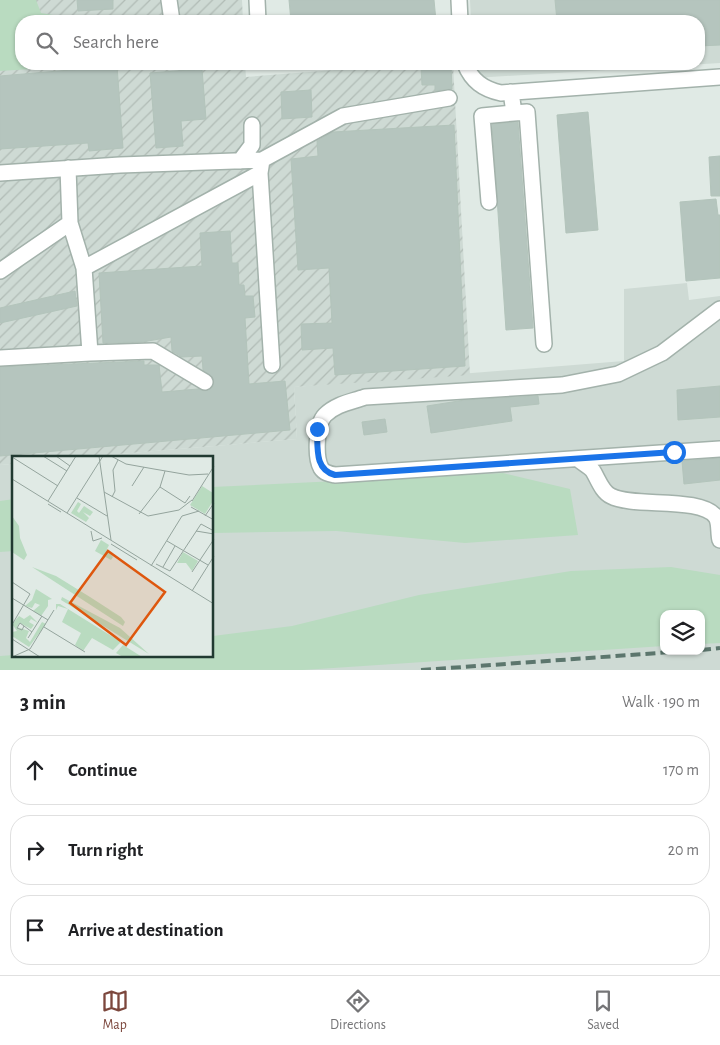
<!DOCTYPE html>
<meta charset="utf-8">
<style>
:root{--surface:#fff;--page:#f2f2f2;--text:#202124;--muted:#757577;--line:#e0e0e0;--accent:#7c473d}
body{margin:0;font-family:"Alegreya Sans",sans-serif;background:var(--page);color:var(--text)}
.controls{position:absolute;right:15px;bottom:15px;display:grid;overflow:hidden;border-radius:10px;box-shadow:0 1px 4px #0004}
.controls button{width:45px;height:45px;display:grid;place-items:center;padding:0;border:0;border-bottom:1px solid var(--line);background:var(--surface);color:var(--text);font:25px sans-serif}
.stop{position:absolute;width:15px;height:15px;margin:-11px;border:4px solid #1a73e8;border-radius:50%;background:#fff}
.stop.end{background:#1a73e8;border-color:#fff;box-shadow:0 1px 5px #0008}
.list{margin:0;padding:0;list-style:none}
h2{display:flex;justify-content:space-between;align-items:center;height:65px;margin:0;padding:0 20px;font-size:21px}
h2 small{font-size:16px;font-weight:400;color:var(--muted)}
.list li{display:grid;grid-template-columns:32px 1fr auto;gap:15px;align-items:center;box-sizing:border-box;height:70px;margin:0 10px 10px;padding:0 10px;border:1px solid var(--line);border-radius:20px}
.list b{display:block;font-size:19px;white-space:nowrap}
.list em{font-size:16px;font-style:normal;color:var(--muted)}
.icon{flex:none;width:28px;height:28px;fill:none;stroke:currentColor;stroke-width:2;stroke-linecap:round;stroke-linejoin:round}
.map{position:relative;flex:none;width:720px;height:670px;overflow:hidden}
.search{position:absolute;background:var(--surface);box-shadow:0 1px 4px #0004;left:15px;right:15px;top:15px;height:55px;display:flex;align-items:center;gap:12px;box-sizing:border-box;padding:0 18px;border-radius:20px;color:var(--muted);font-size:19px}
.sheet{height:305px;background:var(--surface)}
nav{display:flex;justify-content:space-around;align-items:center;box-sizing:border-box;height:70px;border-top:1px solid var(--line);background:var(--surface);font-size:14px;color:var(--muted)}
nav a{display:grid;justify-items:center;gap:2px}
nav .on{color:var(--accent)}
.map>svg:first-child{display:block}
.built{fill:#cedad4;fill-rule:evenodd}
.industrial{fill:url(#industrial-furrows)}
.green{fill:#b9dbc0}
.building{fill:#b5c5be;stroke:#b3c4bb}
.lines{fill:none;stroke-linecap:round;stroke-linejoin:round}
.minor-casing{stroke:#a3b2ab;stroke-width:18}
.minor{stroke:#fff;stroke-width:15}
.rail{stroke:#5c766d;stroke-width:4;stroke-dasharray:10 5;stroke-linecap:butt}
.route{stroke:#1a73e8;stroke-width:6}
.inset-road{fill:none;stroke:#94a49d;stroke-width:1}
.view{fill:#de570e;fill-opacity:0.15;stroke:#de570e;stroke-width:2.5}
.inset-edge{fill:none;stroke:#213a31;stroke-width:2.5}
</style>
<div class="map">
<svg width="720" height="670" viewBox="0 0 720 670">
<defs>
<pattern id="industrial-furrows" width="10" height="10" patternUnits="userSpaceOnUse" patternTransform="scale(1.25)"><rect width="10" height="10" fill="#cedad4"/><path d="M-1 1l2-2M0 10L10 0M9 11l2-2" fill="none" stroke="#b1bcb6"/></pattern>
</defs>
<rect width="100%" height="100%" fill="#e0eae5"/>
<path class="built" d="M 470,0 L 720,0 L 720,63 L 474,78 L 473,64 L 699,64 L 699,21 L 471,21 Z
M 687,283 L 689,300 L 720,296 L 720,670 L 0,670 L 0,465 L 14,464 L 14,656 L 212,656 L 212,458 L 83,457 L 297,439 L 294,387 L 624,361 L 624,289 ZM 664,614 L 701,614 L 701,651 L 664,651 Z"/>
<path class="industrial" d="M 0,0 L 242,0 L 243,21 L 21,21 L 21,64 L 245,64 L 246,77 L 412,64 L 453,64 L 470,375 L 294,387 L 297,439 L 83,457 L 14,458 L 14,464 L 0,465 Z"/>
<path class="green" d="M 0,0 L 36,0 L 41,13 L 77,19 L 77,21 L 21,21 L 21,64 L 80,64 L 80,66 L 0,71 Z
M 503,473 L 570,489 L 578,535 L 465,543 L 336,531 L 213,533 L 212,487 Z
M 14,499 L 14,551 L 0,552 L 0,501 Z
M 671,567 L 720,575 L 720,643 L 701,644 L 701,614 L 664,614 L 664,646 L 303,670 L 0,670 L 0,656 L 14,655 L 212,656 L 213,636 L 292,626 L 419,595 L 571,571 Z"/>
<path class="building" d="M 77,0 L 113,0 L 113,9 L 78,11 Z
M 289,0 L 434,0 L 436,21 L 291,21 Z
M 555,0 L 720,0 L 720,45 L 699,46 L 699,21 L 557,21 Z
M 451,65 L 452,89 L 435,91 L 435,85 L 422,85 L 421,67 Z
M 117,66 L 123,148 L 89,151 L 88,143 L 0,149 L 0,76 Z
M 202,69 L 206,119 L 181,121 L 183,146 L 156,148 L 150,73 Z
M 311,90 L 312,117 L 282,119 L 281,92 Z
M 588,112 L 598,230 L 566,233 L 557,115 Z
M 518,122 L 533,328 L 506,330 L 492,124 Z
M 454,125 L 465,366 L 335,375 L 333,348 L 302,350 L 301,324 L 332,323 L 329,268 L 298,270 L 291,159 L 318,156 L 317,141 L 333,132 Z
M 720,156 L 720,196 L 711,196 L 709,157 Z
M 716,199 L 718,215 L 720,215 L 720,278 L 686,281 L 680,202 Z
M 230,231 L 232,263 L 238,263 L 239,285 L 244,285 L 245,296 L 253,296 L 255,317 L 245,318 L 249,384 L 285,381 L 290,430 L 0,456 L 0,367 L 144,361 L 144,365 L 159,365 L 162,392 L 198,389 L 205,391 L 213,387 L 213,378 L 203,370 L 202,356 L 182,357 L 172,351 L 171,337 L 142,342 L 103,343 L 99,273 L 202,266 L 200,233 Z
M 75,291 L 77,306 L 0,323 L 0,308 Z
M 720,386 L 720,417 L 678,420 L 677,390 Z
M 538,396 L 539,404 L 510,407 L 512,421 L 431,433 L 427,406 L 465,400 Z
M 385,419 L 387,432 L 364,435 L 362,422 Z
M 720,458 L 720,480 L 684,484 L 682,461 Z"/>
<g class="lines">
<defs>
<path id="minor" d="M 169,0 L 172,21
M 257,0 L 258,21
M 459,0 L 460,21
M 465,64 C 472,81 483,89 501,93 L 720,77
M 511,92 L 514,113 L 527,112 L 544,344
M 262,160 L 260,173 L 272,365
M 240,161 L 252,145 L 252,125
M 0,173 L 120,165 L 262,160 L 343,116 L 449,98
M 489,202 L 482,116 L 514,113
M 84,268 L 260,173
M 0,271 L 70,223
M 720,309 L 662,353 L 618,374 L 562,385 L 365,397 C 351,402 336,404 325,415 C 316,424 315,457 321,468 C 324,473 330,474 335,475 L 720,449
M 90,353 L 153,351 L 205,382
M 0,358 L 90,353 L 84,268 L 70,223 L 68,168
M 578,459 C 582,463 589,466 593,471 C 598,479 602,492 611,496 C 633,508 701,496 716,517 C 720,523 718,533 720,540"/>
</defs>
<use href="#minor" class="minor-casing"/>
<use href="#minor" class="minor"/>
<path class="rail" d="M 701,650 L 720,648
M 421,670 L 686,651"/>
</g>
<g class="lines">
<path class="route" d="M 317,429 C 318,448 314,469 335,475 L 674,452"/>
</g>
<g transform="translate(12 456)">
<rect width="201" height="201" fill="#e0eae5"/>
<path d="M 190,30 L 201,37 L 201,45 L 193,58 L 178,49 ZM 66,46 L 69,48 L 65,55 L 67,57 L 72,50 L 81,56 L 78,60 L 71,56 L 77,62 L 74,66 L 59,57 ZM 0,60 L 7,70 L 8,82 L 15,99 L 12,104 L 0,96 ZM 89,84 L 97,89 L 95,93 L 101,101 L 99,104 L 83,95 ZM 171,96 L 186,105 L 180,115 L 174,107 L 165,107 ZM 20,111 L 44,120 L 78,141 L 109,161 L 113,166 L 111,170 ZM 24,133 L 40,143 L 36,144 L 36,150 L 29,160 L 21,155 L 28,149 L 23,147 L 20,152 L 13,150 L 20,144 ZM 50,141 L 108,172 L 137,198 L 49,144 ZM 44,148 L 48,148 L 109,186 L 101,194 L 80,182 L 71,195 L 63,189 L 69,177 L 50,166 L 56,153 L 46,150 L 44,154 ZM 18,159 L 26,167 L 19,163 L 17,166 L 22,169 L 19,173 L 8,167 L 5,171 L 17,175 L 14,182 L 18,186 L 30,166 L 34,168 L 17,191 L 0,180 L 0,176 L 5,175 L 0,168 L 7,160 L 12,163 ZM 111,189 L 127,199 L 130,201 L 111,201 L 104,197 Z" fill="#b9dbc0"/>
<path class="inset-road" d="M 31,0 L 55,15M 44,0 L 58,10M 87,0 L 99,84M 99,0 L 114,8 L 142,13 L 177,19 L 196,18M 0,1 L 46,30M 0,23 L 202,148M 120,30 L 132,11M 148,31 L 173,47 L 178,40M 92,36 L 136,60 L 167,54 L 180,44M 100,41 L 103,35 L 101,14 L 106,4M 65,42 L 95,60M 36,45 L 64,0M 180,45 L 202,10M 36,48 L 49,56M 179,51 L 202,64M 55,57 L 91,0M 127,58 L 148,31 L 153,15M 193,60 L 202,47M 79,75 L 81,85 L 90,82M 184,75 L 202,78M 155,85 L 196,109M 99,88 L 125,104M 144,108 L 158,115 L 189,68 L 202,75M 139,110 L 170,60 L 187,55M 151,111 L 163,90M 180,116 L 202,83M 0,126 L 18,138 L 1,167M 180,135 L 202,100M 0,142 L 36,164M 12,170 L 10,174 L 5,172 L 8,167 L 20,176M 32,171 L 73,196M 16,182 L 30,160M 0,183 L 28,201M 0,201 L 18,193 L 42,154"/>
<path class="view" d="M 96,95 L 153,136 L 114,189 L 58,147 Z"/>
<rect width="201" height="201" class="inset-edge"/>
</g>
</svg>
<div class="controls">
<button><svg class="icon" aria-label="layers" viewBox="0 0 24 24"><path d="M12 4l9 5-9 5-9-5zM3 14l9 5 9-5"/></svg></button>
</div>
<div class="stop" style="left:674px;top:452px"></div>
<div class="stop end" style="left:317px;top:429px"></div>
<div class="search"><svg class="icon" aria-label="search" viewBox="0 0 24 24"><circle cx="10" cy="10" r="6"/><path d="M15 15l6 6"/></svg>Search here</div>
</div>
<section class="sheet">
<h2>3 min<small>Walk · 190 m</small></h2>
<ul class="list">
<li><svg class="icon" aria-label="ahead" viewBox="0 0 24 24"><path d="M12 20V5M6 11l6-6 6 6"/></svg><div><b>Continue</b></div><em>170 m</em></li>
<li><svg class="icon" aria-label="right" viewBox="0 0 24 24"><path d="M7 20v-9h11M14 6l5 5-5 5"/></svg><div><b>Turn right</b></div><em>20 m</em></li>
<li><svg class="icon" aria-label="arrive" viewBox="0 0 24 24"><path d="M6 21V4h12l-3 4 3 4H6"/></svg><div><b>Arrive at destination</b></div></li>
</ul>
</section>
<nav>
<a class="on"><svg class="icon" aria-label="map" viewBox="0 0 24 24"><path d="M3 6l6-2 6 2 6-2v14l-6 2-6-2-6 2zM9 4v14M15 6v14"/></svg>Map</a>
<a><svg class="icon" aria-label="directions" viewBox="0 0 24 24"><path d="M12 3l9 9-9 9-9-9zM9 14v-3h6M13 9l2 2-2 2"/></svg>Directions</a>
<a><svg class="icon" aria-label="saved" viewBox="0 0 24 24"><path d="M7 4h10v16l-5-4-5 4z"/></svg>Saved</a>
</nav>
